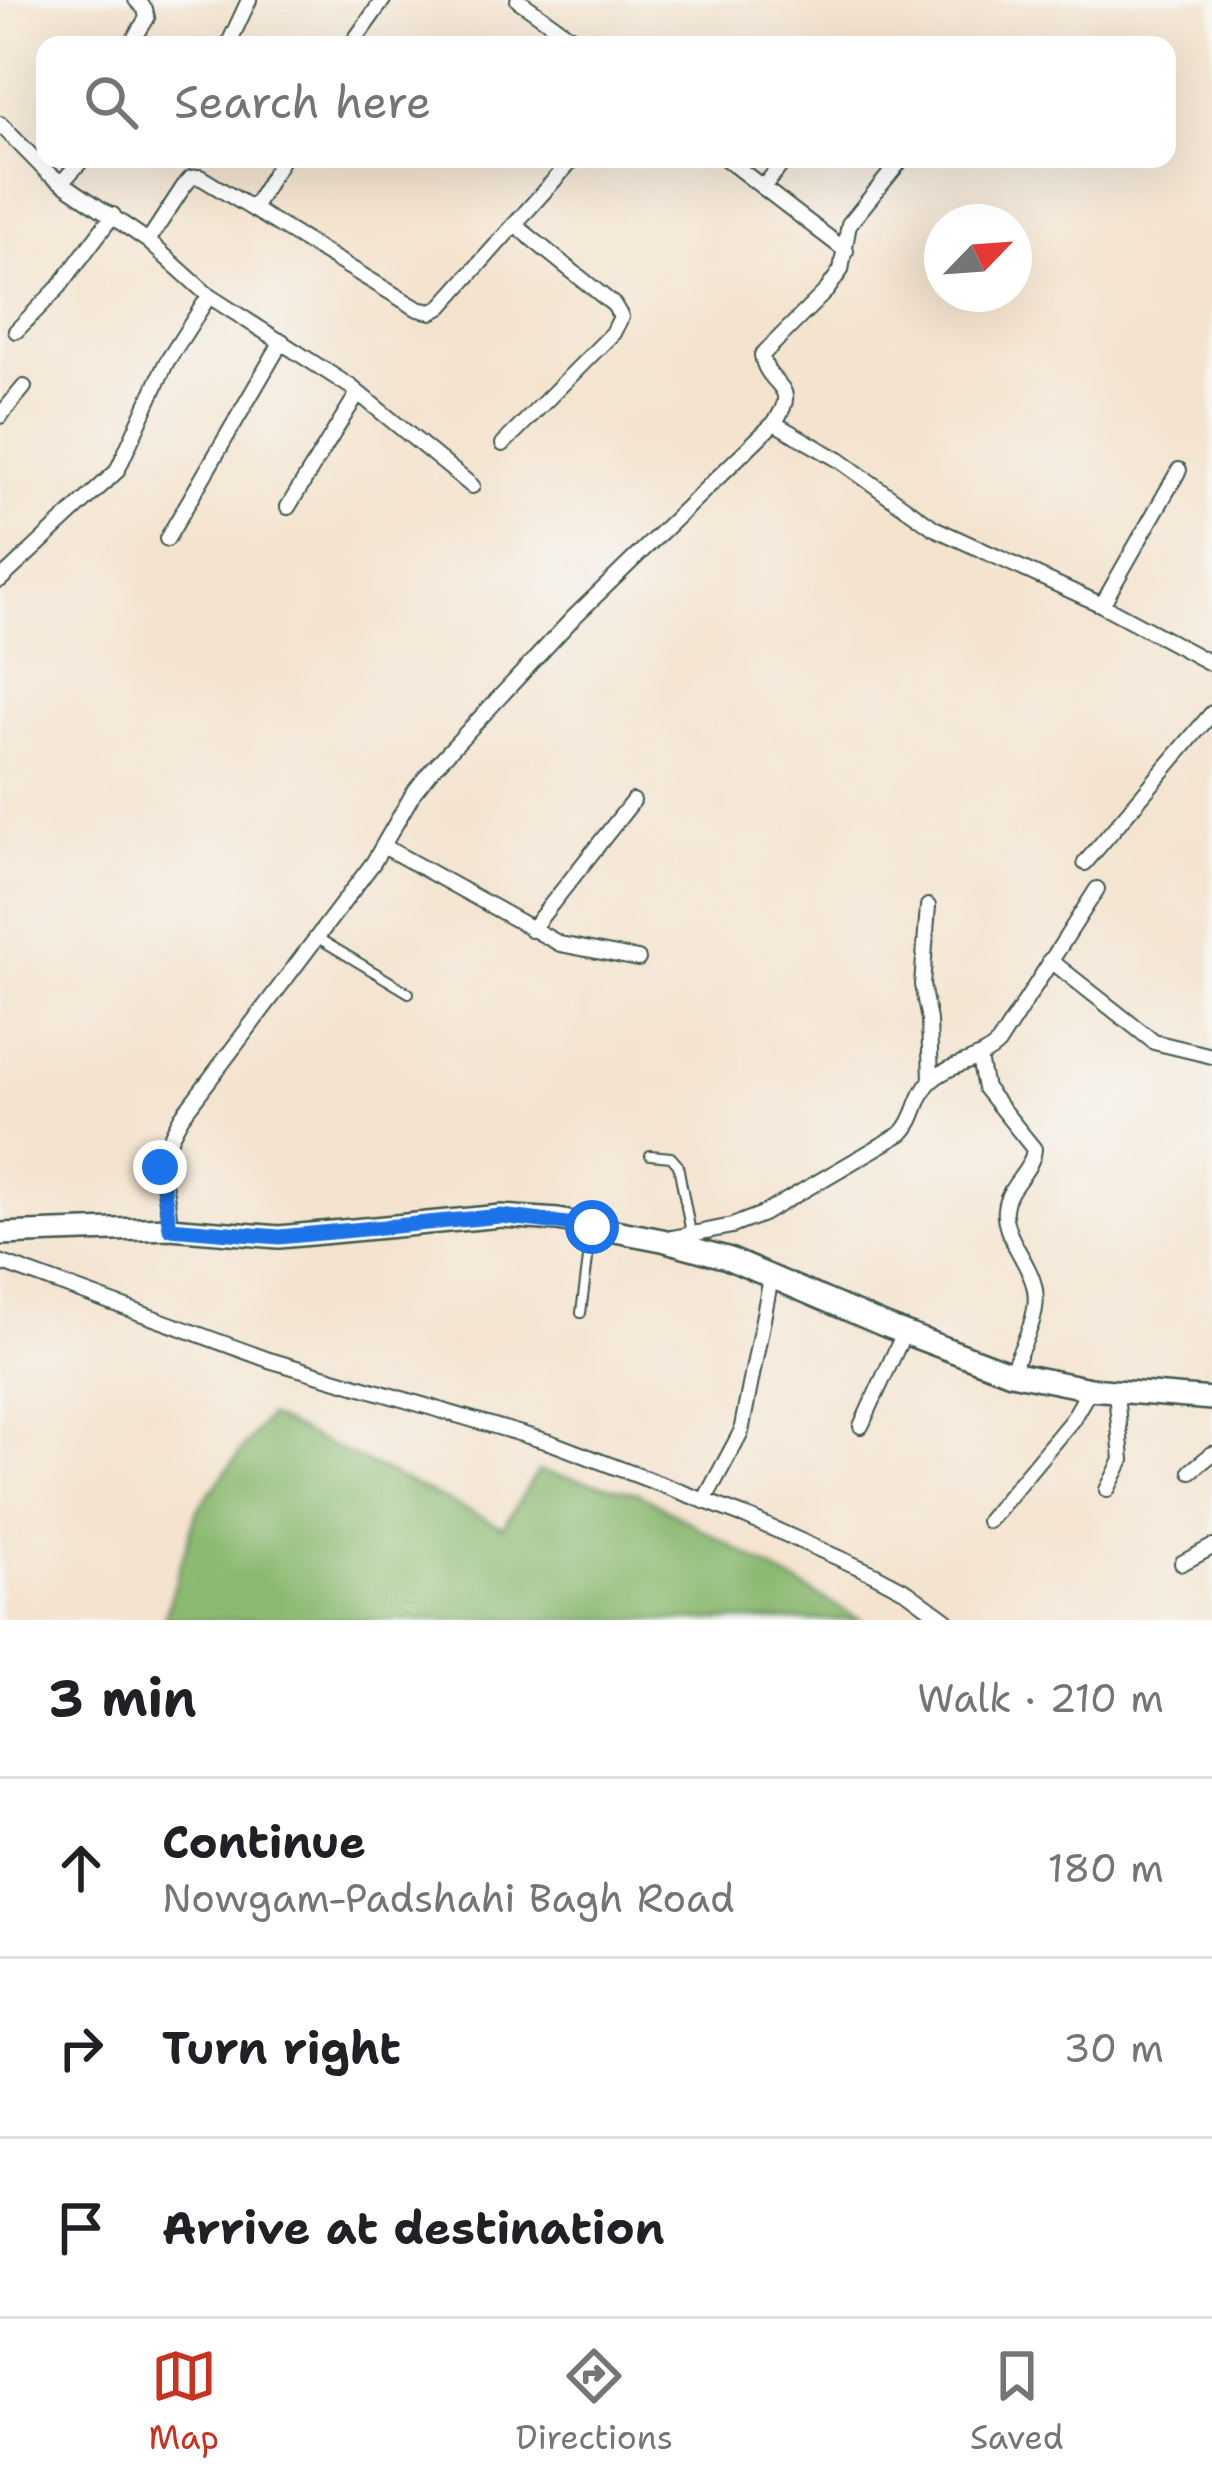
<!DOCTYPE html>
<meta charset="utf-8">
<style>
:root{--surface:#fff;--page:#f2f2f2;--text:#202124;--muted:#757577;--line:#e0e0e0;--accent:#c8321e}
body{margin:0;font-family:"Shantell Sans",sans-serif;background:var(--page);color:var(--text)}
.compass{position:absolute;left:924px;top:204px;width:108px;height:108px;border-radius:50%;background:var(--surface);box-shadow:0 12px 48px #0002;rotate:65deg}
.stop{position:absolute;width:36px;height:36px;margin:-27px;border:9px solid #1a73e8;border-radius:50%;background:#fff}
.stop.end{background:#1a73e8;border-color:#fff;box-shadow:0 3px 12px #0008}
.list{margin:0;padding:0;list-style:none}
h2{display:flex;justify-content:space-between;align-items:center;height:156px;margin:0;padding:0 48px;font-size:51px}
h2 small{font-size:39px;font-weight:400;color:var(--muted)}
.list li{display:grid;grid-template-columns:78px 1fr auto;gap:36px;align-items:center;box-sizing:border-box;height:180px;padding:0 48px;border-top:3px solid var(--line)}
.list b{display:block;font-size:45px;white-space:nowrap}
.list p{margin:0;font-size:39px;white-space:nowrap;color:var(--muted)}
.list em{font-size:39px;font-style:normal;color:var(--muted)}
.icon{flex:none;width:66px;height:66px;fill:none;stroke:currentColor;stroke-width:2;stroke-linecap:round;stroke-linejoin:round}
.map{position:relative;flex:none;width:1212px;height:1620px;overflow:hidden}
.search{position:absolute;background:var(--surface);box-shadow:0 12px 48px #0002;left:36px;right:36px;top:36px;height:132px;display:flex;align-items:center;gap:30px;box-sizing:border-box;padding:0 42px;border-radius:24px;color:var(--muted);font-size:45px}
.sheet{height:696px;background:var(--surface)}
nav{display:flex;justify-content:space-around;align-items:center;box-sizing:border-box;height:168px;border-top:3px solid var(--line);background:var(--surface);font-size:33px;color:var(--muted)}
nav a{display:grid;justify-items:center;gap:6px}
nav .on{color:var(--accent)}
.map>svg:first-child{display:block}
.forest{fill:#8cb971;stroke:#567b52;stroke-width:3}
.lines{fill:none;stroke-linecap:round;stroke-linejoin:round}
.lane-casing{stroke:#3f564b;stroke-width:12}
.street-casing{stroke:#3f564b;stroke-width:18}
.secondary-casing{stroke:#3f564b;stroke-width:26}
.lane{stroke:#fff;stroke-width:8}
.street{stroke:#fff;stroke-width:14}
.secondary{stroke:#fff;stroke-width:21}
.route{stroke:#1a73e8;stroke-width:15}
</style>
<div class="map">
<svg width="1212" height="1620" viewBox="0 0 1212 1620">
<rect width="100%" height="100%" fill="#f6f6f2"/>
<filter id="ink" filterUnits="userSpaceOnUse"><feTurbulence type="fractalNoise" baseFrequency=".00833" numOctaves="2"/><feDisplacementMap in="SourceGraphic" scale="24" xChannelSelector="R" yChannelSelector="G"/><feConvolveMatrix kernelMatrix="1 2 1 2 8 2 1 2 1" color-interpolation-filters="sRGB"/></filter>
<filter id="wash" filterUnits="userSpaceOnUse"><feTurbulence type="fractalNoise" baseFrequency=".004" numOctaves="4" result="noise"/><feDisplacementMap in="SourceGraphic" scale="48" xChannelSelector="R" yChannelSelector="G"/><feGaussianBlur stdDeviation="2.7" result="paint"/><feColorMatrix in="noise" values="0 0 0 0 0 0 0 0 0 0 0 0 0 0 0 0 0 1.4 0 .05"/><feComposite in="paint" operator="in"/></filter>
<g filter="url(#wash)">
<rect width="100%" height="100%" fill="#f4e3ce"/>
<path class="forest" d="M 268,1416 L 503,1527 L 538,1471 L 638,1493 L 861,1620 L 164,1620 L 197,1510 Z"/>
</g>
<g filter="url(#ink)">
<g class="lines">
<defs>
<path id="lane" d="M 318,938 L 409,993
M 650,1155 L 671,1157 L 678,1165 L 691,1233
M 581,1313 L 592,1228"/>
<path id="street" d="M 518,0 L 582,45
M 130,45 L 147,18 L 145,9 L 136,0
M 228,45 L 249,0
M 351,45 L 383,0
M 0,124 L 48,173 L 148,241 L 209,296 L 351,387 L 472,486
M 726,159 L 846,251
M 62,182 L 83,159
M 763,187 L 786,159
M 253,209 L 282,159
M 148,241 L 184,186 L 191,178 L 200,177 L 418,309 L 432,312 L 441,307 L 573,159
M 16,331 L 59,287 L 113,215
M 0,416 L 24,387
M 774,423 L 839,460 L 934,528 L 1102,605 L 1212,664
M 503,444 L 613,333 L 621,317 L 614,305 L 515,225
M 288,507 L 358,393
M 167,539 L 282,341
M 0,580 L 117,471 L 166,363 L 209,296
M 1102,605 L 1179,470
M 383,846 L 560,944 L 638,959
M 1085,863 L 1212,713
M 928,906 L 922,985 L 929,1020 L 931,1081
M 531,930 L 633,801
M 1050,960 L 1154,1042 L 1212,1056
M 979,1059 L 985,1088 L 1034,1149 C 1032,1172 1007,1186 1005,1209 C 1002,1236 1031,1263 1035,1290 C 1040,1317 1020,1348 1011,1373
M 170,1228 C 167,1170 149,1173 182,1116 L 373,863 L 414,792 L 429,773 L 574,617 L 774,423 C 803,383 767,389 762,355 L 827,290 L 841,270 L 849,224 L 902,159
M 667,1239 L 732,1226 L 763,1214 L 902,1133 C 917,1118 916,1096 930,1082 C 949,1063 979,1063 998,1044 L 1097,889
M 0,1262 L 269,1360 L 552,1443 L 747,1517 L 872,1573 L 908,1592 L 946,1620
M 861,1426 L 904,1333
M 1191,1471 L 1212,1454
M 1107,1490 L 1122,1460 L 1116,1392
M 704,1501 L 741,1432 L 771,1278
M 988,1521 L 1072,1420 L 1090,1389
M 1182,1563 L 1212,1547"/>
<path id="secondary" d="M 0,1234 L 170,1228 L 279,1237 L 501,1216 L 558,1220 L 662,1240 L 727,1258 L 886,1326 L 1011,1373 L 1090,1389 L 1212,1399"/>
</defs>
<use href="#lane" class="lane-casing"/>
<use href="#street" class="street-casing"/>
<use href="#secondary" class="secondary-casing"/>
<use href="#lane" class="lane"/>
<use href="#street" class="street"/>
<use href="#secondary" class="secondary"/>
</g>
</g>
<g class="lines" filter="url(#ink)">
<path class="route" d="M 160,1167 L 170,1228 L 279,1237 L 501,1216 L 592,1227"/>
</g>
</svg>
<svg class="compass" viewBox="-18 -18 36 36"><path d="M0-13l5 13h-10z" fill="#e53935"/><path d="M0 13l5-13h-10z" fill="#757577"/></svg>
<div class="stop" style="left:592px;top:1227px"></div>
<div class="stop end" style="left:160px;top:1167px"></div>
<div class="search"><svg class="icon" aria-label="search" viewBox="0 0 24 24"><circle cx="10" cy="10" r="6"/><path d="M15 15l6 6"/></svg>Search here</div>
</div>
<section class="sheet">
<h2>3 min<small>Walk · 210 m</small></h2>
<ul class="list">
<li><svg class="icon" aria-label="ahead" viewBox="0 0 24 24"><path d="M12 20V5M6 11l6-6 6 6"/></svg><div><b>Continue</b><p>Nowgam-Padshahi Bagh Road</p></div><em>180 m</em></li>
<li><svg class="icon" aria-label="right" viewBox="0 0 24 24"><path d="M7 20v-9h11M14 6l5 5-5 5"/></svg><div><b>Turn right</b></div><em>30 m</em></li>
<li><svg class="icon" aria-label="arrive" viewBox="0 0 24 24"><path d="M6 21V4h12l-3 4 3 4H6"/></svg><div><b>Arrive at destination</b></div></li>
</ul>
</section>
<nav>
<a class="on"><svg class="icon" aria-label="map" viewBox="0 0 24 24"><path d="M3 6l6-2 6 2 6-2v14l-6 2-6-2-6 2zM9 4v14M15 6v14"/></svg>Map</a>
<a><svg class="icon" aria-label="directions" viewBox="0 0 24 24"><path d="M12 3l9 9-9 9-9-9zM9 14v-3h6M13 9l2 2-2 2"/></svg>Directions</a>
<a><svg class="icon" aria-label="saved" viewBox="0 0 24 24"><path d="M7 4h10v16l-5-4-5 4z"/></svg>Saved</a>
</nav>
